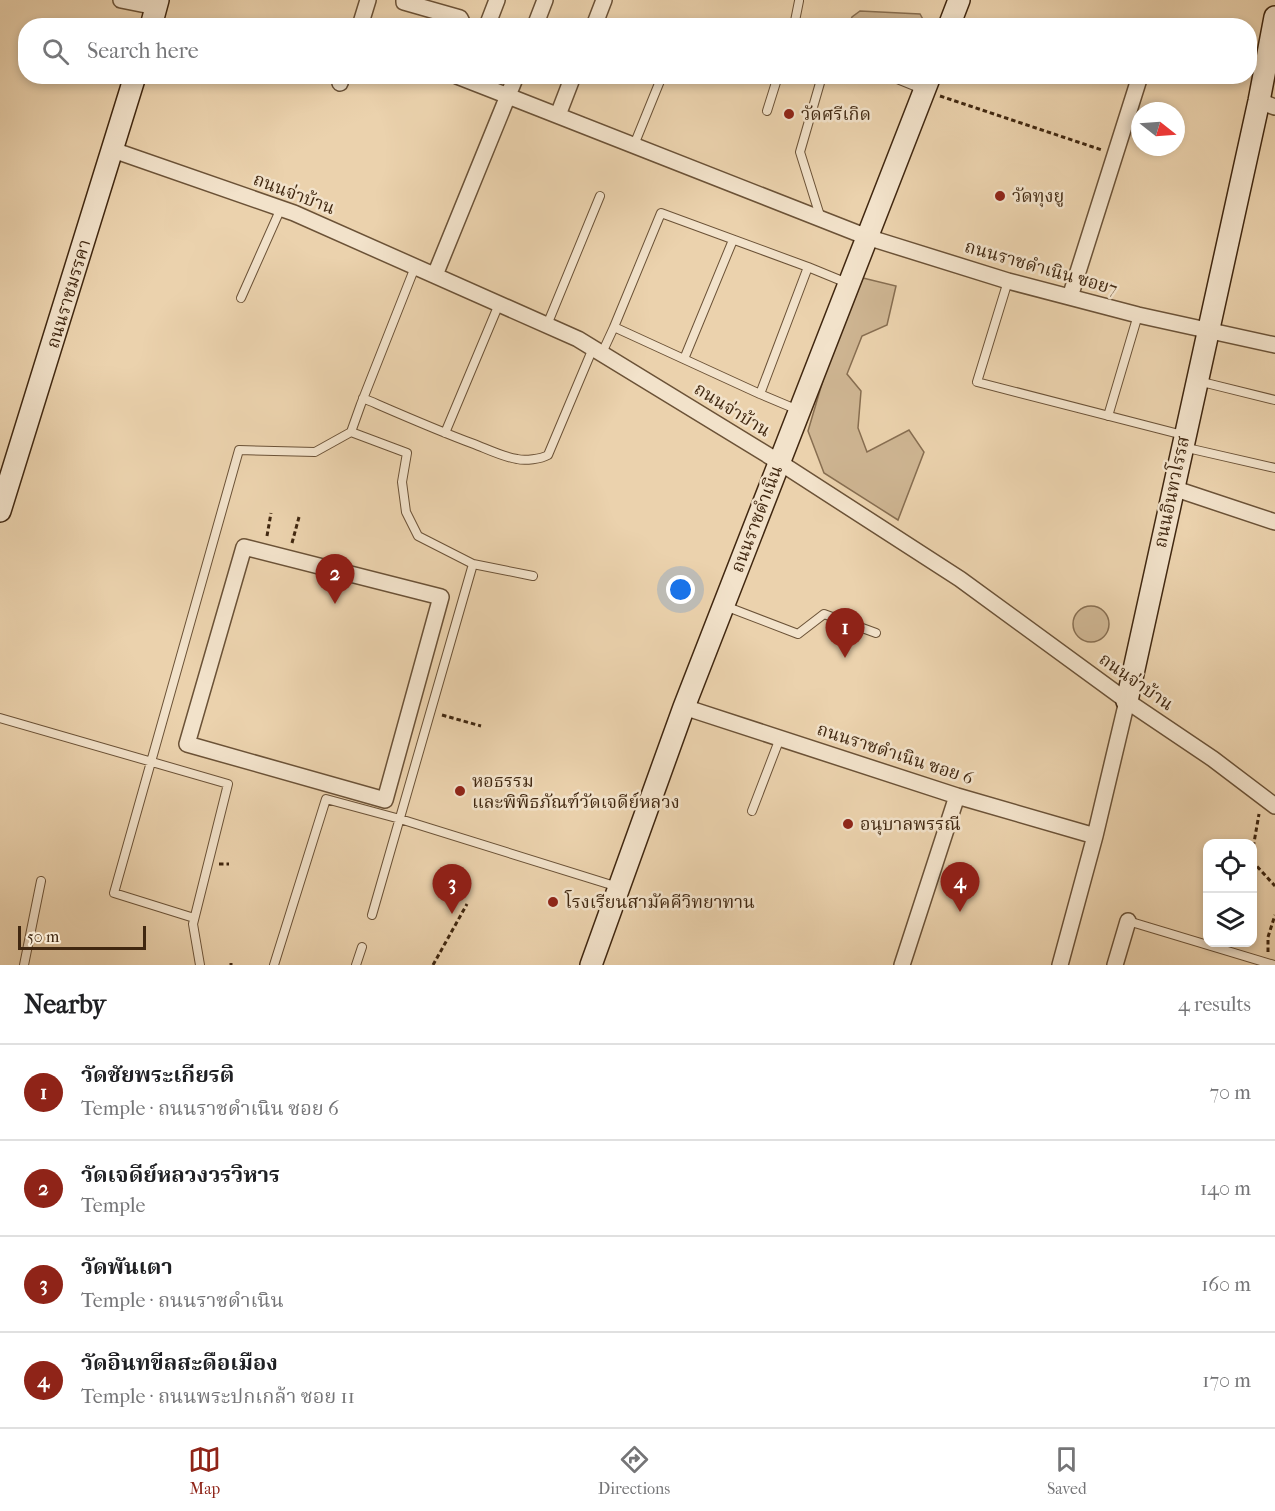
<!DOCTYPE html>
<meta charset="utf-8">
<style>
:root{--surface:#fff;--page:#f6f6f6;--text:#202124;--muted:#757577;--line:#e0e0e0;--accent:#8f2418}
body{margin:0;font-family:"IM FELL French Canon","Noto Serif Thai",serif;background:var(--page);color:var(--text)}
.controls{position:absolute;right:18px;bottom:18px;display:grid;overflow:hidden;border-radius:12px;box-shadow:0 3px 9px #0003}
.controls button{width:54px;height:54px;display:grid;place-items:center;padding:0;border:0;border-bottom:2px solid var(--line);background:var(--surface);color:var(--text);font:30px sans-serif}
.compass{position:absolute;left:1131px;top:102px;width:54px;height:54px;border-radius:50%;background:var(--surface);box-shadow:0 3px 9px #0003;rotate:107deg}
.scale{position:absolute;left:18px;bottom:15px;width:128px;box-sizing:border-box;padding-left:6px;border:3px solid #402710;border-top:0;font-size:16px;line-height:21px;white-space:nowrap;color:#402710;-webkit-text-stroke:4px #f2e2ca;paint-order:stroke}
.you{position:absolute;left:681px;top:590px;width:21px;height:21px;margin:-15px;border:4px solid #fff;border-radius:50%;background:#1a73e8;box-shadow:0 0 0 9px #1a73e833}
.badge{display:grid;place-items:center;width:39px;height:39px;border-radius:50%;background:var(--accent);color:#fff;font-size:20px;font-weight:700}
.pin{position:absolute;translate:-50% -50px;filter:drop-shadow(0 2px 3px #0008)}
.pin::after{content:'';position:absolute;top:32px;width:21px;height:18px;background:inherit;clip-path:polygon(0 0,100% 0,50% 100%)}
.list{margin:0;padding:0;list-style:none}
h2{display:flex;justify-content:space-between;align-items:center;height:78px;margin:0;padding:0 24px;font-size:26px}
h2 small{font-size:20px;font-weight:400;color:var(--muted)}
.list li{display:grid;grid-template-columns:39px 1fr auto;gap:18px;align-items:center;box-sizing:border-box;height:96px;padding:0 24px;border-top:2px solid var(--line)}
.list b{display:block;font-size:22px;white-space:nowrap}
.list p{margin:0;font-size:20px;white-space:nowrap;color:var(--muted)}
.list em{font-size:20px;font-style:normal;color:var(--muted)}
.icon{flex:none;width:33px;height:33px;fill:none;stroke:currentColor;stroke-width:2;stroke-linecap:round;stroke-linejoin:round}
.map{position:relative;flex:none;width:1275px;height:965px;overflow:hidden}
.search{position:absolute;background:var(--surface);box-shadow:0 3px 9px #0003;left:18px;right:18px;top:18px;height:66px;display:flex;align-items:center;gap:15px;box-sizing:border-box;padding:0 21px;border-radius:24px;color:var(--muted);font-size:22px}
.sheet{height:462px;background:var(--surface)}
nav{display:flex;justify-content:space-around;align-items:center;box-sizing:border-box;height:84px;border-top:2px solid var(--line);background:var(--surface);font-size:16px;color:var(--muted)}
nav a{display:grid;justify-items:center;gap:3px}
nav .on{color:var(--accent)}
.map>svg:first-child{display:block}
.green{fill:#ceb592;stroke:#876e51;stroke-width:1.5}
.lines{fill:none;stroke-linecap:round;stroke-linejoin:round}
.lane-casing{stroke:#6b5237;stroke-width:10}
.street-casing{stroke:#6b5237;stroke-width:18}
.secondary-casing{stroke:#402710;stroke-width:24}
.path{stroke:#402710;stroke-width:3;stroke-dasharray:4.5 3;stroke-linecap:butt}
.lane{stroke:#f2e2ca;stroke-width:8}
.street{stroke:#f2e2ca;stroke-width:15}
.secondary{stroke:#f2e2ca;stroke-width:21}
.poi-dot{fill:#8f2418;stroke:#f2e2ca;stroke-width:2}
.labels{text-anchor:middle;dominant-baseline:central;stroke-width:5;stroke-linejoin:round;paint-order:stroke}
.poi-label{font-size:18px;fill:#402710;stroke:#f2e2ca;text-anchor:start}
.street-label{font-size:18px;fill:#402710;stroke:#f2e2ca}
</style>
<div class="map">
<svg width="1275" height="965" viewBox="0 0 1275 965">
<rect width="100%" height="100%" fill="#ebd2ad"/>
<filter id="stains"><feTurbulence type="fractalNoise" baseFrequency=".00333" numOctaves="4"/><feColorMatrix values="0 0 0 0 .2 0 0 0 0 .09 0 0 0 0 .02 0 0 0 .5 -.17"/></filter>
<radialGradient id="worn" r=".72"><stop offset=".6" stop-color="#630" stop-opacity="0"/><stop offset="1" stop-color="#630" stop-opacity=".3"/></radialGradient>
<path class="green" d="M 860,11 L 920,14 L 925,23 L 924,26 L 849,25 L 852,17 Z
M 863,278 L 896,286 L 887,325 L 862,336 L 847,374 L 861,391 L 858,428 L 867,452 L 909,430 L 924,452 L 898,520 L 824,473 L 808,431 L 826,370 Z
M1073 624a18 18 0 1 1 36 0a18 18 0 1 1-36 0Z"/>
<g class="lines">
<defs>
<path id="lane" d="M 794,26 L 799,1
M 1250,59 L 1266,62
M 890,76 L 922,89
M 767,111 L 778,76
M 634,145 L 662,76
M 821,219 L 800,152 L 822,76
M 1008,281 L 977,382 L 1183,435
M 241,298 L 281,208
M 547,325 L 600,196
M 602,353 L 614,327
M 684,359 L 733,240
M 1198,381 L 1275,400
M 760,394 L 614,327 L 661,213 L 808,267
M 363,398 C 400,414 436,430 474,444 C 487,449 503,457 517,459 C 525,461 541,459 548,455 L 593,348
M 798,410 L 760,394 L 808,267 L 847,283
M 1108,416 L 1138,315
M 351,432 L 407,453 L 402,482 L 406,512 L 418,536 L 473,564 L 533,576
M 445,433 L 499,304
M 1183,447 L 1275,468
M 725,606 L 798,634 L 824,614 L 876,633
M 0,718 L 228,784 L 193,924 L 200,965
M 752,811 L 780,738
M 372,915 L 473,564
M 194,918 L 114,893 L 239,450 L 315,452 L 351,432 L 361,404 L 415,267
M 1128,921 L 1274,965
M 24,965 L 41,881
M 274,965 L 326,799 L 400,819 L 618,887
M 356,965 L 362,947"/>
<path id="street" d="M 121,0 L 156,7
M 404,0 L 404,2 L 460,18 L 464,26
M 360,26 L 368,0
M 487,26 L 497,0
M 535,26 L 545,0
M 594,26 L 604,0
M 457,76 L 867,237 L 1008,281 L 1138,315 L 1275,345
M 340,83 L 342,76
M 1259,101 L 1275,107
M 558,115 L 573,76
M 113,150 L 294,213 L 578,339 L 779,462 L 960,579 L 1127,701 L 1213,759 L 1275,806
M 435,275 L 516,76
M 1070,297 L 1140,76
M 1173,488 L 1275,522
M 244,547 L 441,597 L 385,800 L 187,744 Z
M 684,707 L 957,796 L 1095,836
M 902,965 L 957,796
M 1060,965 L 1095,836 L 1127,701
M 1115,965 L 1128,921"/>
<path id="secondary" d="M 151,26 L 158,0
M 949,26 L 959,0
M 0,511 L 135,76
M 1127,701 L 1259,101 L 1275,17
M 591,965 L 684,707 L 930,76"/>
</defs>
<use href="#lane" class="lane-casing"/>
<use href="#street" class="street-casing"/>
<use href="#secondary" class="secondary-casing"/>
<path class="path" d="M 940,96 L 1102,150
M 267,536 L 271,513
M 292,543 L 299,517
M 442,715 L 481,726
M 1252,854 L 1259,814
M 1252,861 L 1275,886
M 219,864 L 229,864
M 1268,952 L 1268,937 L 1275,915
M 231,965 L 231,963
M 433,965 L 467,904"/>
<use href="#lane" class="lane"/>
<use href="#street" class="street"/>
<use href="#secondary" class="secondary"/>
</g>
<g class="poi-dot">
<circle cx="789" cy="114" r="6"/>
<circle cx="1000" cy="196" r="6"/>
<circle cx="460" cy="791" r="6"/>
<circle cx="848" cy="824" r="6"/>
<circle cx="553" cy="902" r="6"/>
</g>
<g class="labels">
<g class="poi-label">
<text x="801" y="114">วัดศรีเกิด</text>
<text x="1012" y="196">วัดทุงยู</text>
<text x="472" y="781">หอธรรม<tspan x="472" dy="21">และพิพิธภัณฑ์วัดเจดีย์หลวง</tspan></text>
<text x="860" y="824">อนุบาลพรรณี</text>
<text x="565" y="902">โรงเรียนสามัคคีวิทยาทาน</text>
</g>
<g class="street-label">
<text transform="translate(294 194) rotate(21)">ถนนจ่าบ้าน</text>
<text transform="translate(1041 268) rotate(16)">ถนนราชดำเนิน ซอย7</text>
<text transform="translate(69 294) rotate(-73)">ถนนราชมรรคา</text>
<text transform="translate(732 410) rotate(32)">ถนนจ่าบ้าน</text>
<text transform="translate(1172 492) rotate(-78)">ถนนอินทวโรรส</text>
<text transform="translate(757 519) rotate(-69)">ถนนราชดำเนิน</text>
<text transform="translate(1136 682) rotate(35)">ถนนจ่าบ้าน</text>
<text transform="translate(895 754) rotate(18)">ถนนราชดำเนิน ซอย 6</text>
</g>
</g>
<rect width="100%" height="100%" filter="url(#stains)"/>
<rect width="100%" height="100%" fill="url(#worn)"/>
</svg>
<div class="controls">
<button><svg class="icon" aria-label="locate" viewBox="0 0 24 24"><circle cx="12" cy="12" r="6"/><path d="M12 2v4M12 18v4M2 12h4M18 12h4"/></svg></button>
<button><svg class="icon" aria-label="layers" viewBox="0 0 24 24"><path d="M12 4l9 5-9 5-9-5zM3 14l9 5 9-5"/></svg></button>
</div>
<svg class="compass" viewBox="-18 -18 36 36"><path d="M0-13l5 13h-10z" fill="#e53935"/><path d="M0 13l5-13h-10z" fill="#757577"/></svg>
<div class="scale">50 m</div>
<div class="you"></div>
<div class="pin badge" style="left:845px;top:658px">1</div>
<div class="pin badge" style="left:335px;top:604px">2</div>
<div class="pin badge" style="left:452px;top:914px">3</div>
<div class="pin badge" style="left:960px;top:912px">4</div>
<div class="search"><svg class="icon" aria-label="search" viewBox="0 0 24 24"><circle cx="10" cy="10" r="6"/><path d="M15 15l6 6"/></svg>Search here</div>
</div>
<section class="sheet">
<h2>Nearby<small>4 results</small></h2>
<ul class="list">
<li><span class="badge">1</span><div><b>วัดชัยพระเกียรติ</b><p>Temple · ถนนราชดำเนิน ซอย 6</p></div><em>70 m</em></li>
<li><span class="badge">2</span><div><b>วัดเจดีย์หลวงวรวิหาร</b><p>Temple</p></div><em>140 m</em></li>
<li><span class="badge">3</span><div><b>วัดพันเตา</b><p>Temple · ถนนราชดำเนิน</p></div><em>160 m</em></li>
<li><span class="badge">4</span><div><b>วัดอินทขีลสะดือเมือง</b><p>Temple · ถนนพระปกเกล้า ซอย 11</p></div><em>170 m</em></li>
</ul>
</section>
<nav>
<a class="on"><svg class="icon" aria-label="map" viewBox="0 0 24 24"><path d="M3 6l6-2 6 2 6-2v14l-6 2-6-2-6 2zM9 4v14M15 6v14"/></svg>Map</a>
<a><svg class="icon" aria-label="directions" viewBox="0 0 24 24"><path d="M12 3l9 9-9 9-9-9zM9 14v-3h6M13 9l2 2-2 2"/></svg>Directions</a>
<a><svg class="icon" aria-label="saved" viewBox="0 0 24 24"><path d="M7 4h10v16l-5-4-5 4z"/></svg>Saved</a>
</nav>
